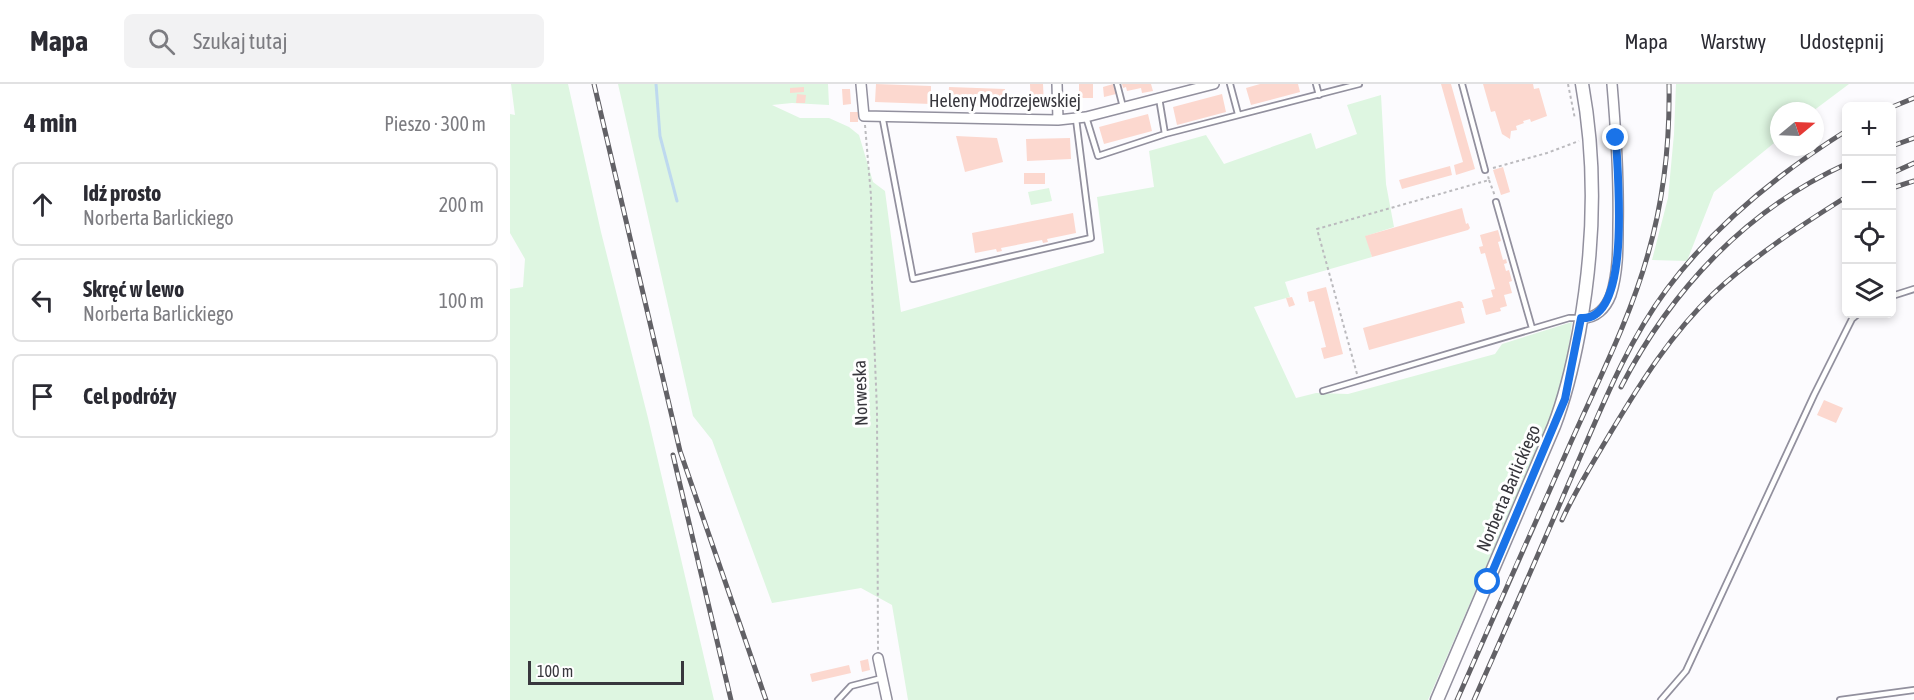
<!DOCTYPE html>
<html lang="pl">
<meta charset="utf-8">
<style>
:root{--surface:#fff;--page:#f2f2f3;--text:#2b2b33;--muted:#7c7c81;--line:#e1e1e2}
body{margin:0;font-family:"Asap Condensed",sans-serif;background:var(--page);color:var(--text)}
.controls{position:absolute;right:18px;top:18px;display:grid;overflow:hidden;border-radius:9px;box-shadow:0 3px 9px #0003}
.controls button{width:54px;height:54px;display:grid;place-items:center;padding:0;border:0;border-bottom:2px solid var(--line);background:var(--surface);color:var(--text);font:30px sans-serif}
.compass{position:absolute;left:1260px;top:18px;width:54px;height:54px;border-radius:50%;background:var(--surface);box-shadow:0 3px 9px #0003;rotate:71deg}
.scale{position:absolute;left:18px;bottom:15px;width:156px;box-sizing:border-box;padding-left:6px;border:3px solid #38373d;border-top:0;font-size:16px;line-height:21px;white-space:nowrap;color:#38373d;-webkit-text-stroke:4px #fff;paint-order:stroke}
.stop{position:absolute;width:18px;height:18px;margin:-14px;border:4px solid #1a73e8;border-radius:50%;background:#fff}
.stop.end{background:#1a73e8;border-color:#fff;box-shadow:0 2px 6px #0008}
.list{margin:0;padding:0;list-style:none}
h2{display:flex;justify-content:space-between;align-items:center;height:78px;margin:0;padding:0 24px;font-size:26px}
h2 small{font-size:20px;font-weight:400;color:var(--muted)}
.list li{display:grid;grid-template-columns:39px 1fr auto;gap:18px;align-items:center;box-sizing:border-box;height:84px;margin:0 12px 12px;padding:0 12px;border:2px solid var(--line);border-radius:9px}
.list b{display:block;font-size:22px;white-space:nowrap}
.list p{margin:0;font-size:20px;white-space:nowrap;color:var(--muted)}
.list em{font-size:20px;font-style:normal;color:var(--muted)}
.icon{flex:none;width:33px;height:33px;fill:none;stroke:currentColor;stroke-width:2;stroke-linecap:round;stroke-linejoin:round}
.map{position:relative;flex:none;width:1404px;height:616px;overflow:hidden}
header{display:flex;align-items:center;gap:36px;box-sizing:border-box;height:84px;padding:0 30px;background:var(--surface);border-bottom:2px solid var(--line)}
header strong{font-size:28px}
nav{display:flex;gap:33px;margin-inline-start:auto;font-size:21px}
.search{width:420px;height:54px;background:var(--page);display:flex;align-items:center;gap:15px;box-sizing:border-box;padding:0 21px;border-radius:9px;color:var(--muted);font-size:22px}
main{display:flex}
aside{flex:1;background:var(--surface)}
.map>svg:first-child{display:block}
.green{fill:#def6e1}
.lines{fill:none;stroke-linecap:round;stroke-linejoin:round}
.stream{stroke:#bed9ef;stroke-width:3}
.building{fill:#fcd8cf}
.service-casing{stroke:#92909e;stroke-width:8}
.minor-casing{stroke:#92909e;stroke-width:12}
.tertiary-casing{stroke:#92909e;stroke-width:15}
.path{stroke:#bbbabe;stroke-width:2;stroke-dasharray:3 3;stroke-linecap:butt}
.service{stroke:#fff;stroke-width:4.5}
.minor{stroke:#fff;stroke-width:9}
.tertiary{stroke:#fff;stroke-width:12}
.rail-casing{stroke:#626166;stroke-width:5}
.rail{stroke:#fff;stroke-width:3;stroke-dasharray:9;stroke-linecap:butt}
.route{stroke:#1a73e8;stroke-width:8}
.labels{text-anchor:middle;dominant-baseline:central;stroke-width:6;stroke-linejoin:round;paint-order:stroke}
.street-label{font-size:18px;fill:#38373d;stroke:#fff}
</style>
<header>
<strong>Mapa</strong>
<div class="search"><svg class="icon" aria-label="search" viewBox="0 0 24 24"><circle cx="10" cy="10" r="6"/><path d="M15 15l6 6"/></svg>Szukaj tutaj</div>
<nav><a>Mapa</a><a>Warstwy</a><a>Udostępnij</a></nav>
</header>
<main>
<aside>
<h2>4 min<small>Pieszo · 300 m</small></h2>
<ul class="list">
<li><svg class="icon" aria-label="ahead" viewBox="0 0 24 24"><path d="M12 20V5M6 11l6-6 6 6"/></svg><div><b>Idź prosto</b><p>Norberta Barlickiego</p></div><em>200 m</em></li>
<li><svg class="icon" aria-label="left" viewBox="0 0 24 24"><path d="M17 20v-9H6M10 6l-5 5 5 5"/></svg><div><b>Skręć w lewo</b><p>Norberta Barlickiego</p></div><em>100 m</em></li>
<li><svg class="icon" aria-label="arrive" viewBox="0 0 24 24"><path d="M6 21V4h12l-3 4 3 4H6"/></svg><div><b>Cel podróży</b></div></li>
</ul>
</aside>
<div class="map">
<svg width="1404" height="616" viewBox="0 0 1404 616">
<rect width="100%" height="100%" fill="#fcfbfe"/>
<path class="green" d="M 1,0 L 58,0 L 91,148 L 138,334 L 204,616 L 0,616 L 0,205 L 13,203 L 15,175 L 0,149 L 0,30 L 5,31 Z
M 108,0 L 318,0 L 319,21 L 282,19 L 262,21 L 290,34 L 319,34 L 339,43 L 349,51 L 363,98 L 375,107 L 391,228 L 594,169 L 587,113 L 644,103 L 639,67 L 696,51 L 714,80 L 801,49 L 806,65 L 847,50 L 837,21 L 871,11 L 876,100 L 884,143 L 856,152 L 862,173 L 775,198 L 780,213 L 744,223 L 786,314 L 806,309 L 838,310 L 985,270 L 992,260 L 1062,238 L 1056,285 L 1044,326 L 918,616 L 398,616 L 382,521 L 351,504 L 262,519 L 202,356 L 183,332 Z
M 1166,0 L 1339,0 L 1303,27 L 1269,27 L 1269,55 L 1204,108 L 1177,177 L 1142,176 L 1158,114 L 1164,50 Z
M 539,104 L 542,117 L 521,121 L 518,108 Z"/>
<g class="lines">
<path class="stream" d="M 146,0 L 150,52 L 167,117"/>
</g>
<path class="building" d="M 366,0 L 421,2 L 421,20 L 365,18 Z
M 520,0 L 533,0 L 534,23 L 521,24 Z
M 569,0 L 583,0 L 583,14 L 569,14 Z
M 603,0 L 606,10 L 594,13 L 593,3 Z
M 612,0 L 641,0 L 643,7 L 632,9 L 631,4 L 617,7 L 616,3 L 613,4 Z
M 750,0 L 788,0 L 790,8 L 741,21 L 736,4 Z
M 931,0 L 941,0 L 965,85 L 946,91 L 944,81 L 953,78 Z
M 973,0 L 1023,0 L 1024,5 L 1029,4 L 1037,32 L 1021,38 L 1020,35 L 1013,37 L 1014,39 L 1006,42 L 1007,46 L 1001,47 L 1000,55 L 992,50 L 985,27 L 981,28 Z
M 294,3 L 294,8 L 280,9 L 280,4 Z
M 439,3 L 495,5 L 494,23 L 438,21 Z
M 332,5 L 340,5 L 341,20 L 333,21 Z
M 287,10 L 296,11 L 295,19 L 286,19 Z
M 712,10 L 716,28 L 667,41 L 663,23 Z
M 340,28 L 348,28 L 348,38 L 340,38 Z
M 638,30 L 642,47 L 594,60 L 589,43 Z
M 446,52 L 487,54 L 493,78 L 455,88 Z
M 560,54 L 561,75 L 517,77 L 516,55 Z
M 940,82 L 942,91 L 892,105 L 889,96 Z
M 993,83 L 1000,108 L 991,111 L 983,86 Z
M 514,89 L 535,89 L 535,100 L 514,100 Z
M 952,124 L 956,140 L 958,139 L 960,144 L 958,146 L 862,173 L 855,152 Z
M 563,129 L 566,149 L 537,155 L 538,158 L 533,159 L 532,156 L 491,164 L 492,167 L 487,168 L 486,165 L 465,169 L 462,149 Z
M 988,146 L 991,157 L 988,158 L 993,176 L 996,175 L 997,179 L 994,180 L 996,187 L 999,186 L 1002,197 L 999,198 L 1002,209 L 994,211 L 997,222 L 990,224 L 991,227 L 976,231 L 972,216 L 983,213 L 981,206 L 985,205 L 975,169 L 971,170 L 969,163 L 973,162 L 970,151 Z
M 816,203 L 833,270 L 814,275 L 811,264 L 816,263 L 804,217 L 799,218 L 797,208 Z
M 782,213 L 785,221 L 779,223 L 776,214 Z
M 949,217 L 952,218 L 954,224 L 951,224 L 955,239 L 859,266 L 853,244 Z
M 1314,316 L 1333,324 L 1326,339 L 1307,331 Z
M 358,575 L 360,586 L 352,588 L 350,577 Z
M 339,581 L 341,589 L 302,598 L 300,590 Z"/>
<g class="lines">
<defs>
<path id="service" d="M 607,0 L 613,23
M 720,0 L 728,30
M 806,0 L 809,11
M 952,0 L 975,86
M 649,14 L 655,50
M 372,31 L 403,195 L 581,154 L 566,35
M 576,33 L 588,72 L 655,50 L 849,0
M 986,118 L 1022,244
M 1382,212 L 1404,205
M 813,307 L 1059,234 L 1069,234
M 328,616 L 341,602 L 372,594
M 1151,616 L 1176,587 L 1304,311 L 1342,235 L 1348,230
M 1330,616 L 1404,606"/>
<path id="minor" d="M 351,0 L 354,32 L 548,36 L 576,33 L 704,0
M 547,0 L 548,36
M 1071,234 C 1086,235 1096,224 1101,211 C 1108,189 1108,165 1108,142 C 1109,95 1106,47 1102,0
M 368,574 L 377,616"/>
<path id="tertiary" d="M 927,616 L 1044,342 C 1056,311 1063,280 1069,248 C 1084,166 1087,82 1072,0"/>
</defs>
<use href="#service" class="service-casing"/>
<use href="#minor" class="minor-casing"/>
<use href="#tertiary" class="tertiary-casing"/>
<path class="path" d="M 1058,0 L 1065,35
M 355,41 L 361,112 L 362,202 L 367,327 L 368,566
M 983,84 L 1037,69 L 1069,57
M 979,96 L 985,112
M 847,290 L 807,145 L 979,96 L 978,92"/>
<use href="#service" class="service"/>
<use href="#minor" class="minor"/>
<use href="#tertiary" class="tertiary"/>
<defs>
<path id="rail" d="M 84,0 L 170,367 L 256,616
M 1382,23 L 1404,14
M 1382,62 L 1404,54
M 1382,89 L 1404,79
M 1382,104 L 1404,97
M 1111,303 C 1161,206 1236,126 1336,80
M 163,371 L 221,616
M 1052,436 C 1066,405 1084,377 1101,348 C 1131,298 1161,250 1204,209 C 1244,172 1290,142 1336,113
M 947,616 C 983,533 1020,450 1057,367 C 1085,303 1119,238 1138,170 C 1154,114 1160,58 1159,0
M 964,616 C 998,540 1031,464 1064,387 C 1091,325 1116,260 1157,205 C 1204,142 1269,89 1336,47"/>
</defs>
<use href="#rail" class="rail-casing"/>
<use href="#rail" class="rail"/>
</g>
<g class="lines">
<path class="route" d="M 978,498 L 1055,315 L 1071,234 C 1123,238 1107,87 1106,54"/>
</g>
<g class="labels">
<g class="street-label">
<text x="495" y="16">Heleny Modrzejewskiej</text>
<text transform="translate(350 309) rotate(-92)">Norweska</text>
<text transform="translate(998 404) rotate(-67)">Norberta Barlickiego</text>
</g>
</g>
</svg>
<div class="controls">
<button>+</button>
<button>−</button>
<button><svg class="icon" aria-label="locate" viewBox="0 0 24 24"><circle cx="12" cy="12" r="6"/><path d="M12 2v4M12 18v4M2 12h4M18 12h4"/></svg></button>
<button><svg class="icon" aria-label="layers" viewBox="0 0 24 24"><path d="M12 4l9 5-9 5-9-5zM3 14l9 5 9-5"/></svg></button>
</div>
<svg class="compass" viewBox="-18 -18 36 36"><path d="M0-13l5 13h-10z" fill="#e53935"/><path d="M0 13l5-13h-10z" fill="#7c7c81"/></svg>
<div class="scale">100 m</div>
<div class="stop" style="left:978px;top:498px"></div>
<div class="stop end" style="left:1106px;top:54px"></div>
</div>
</main>
